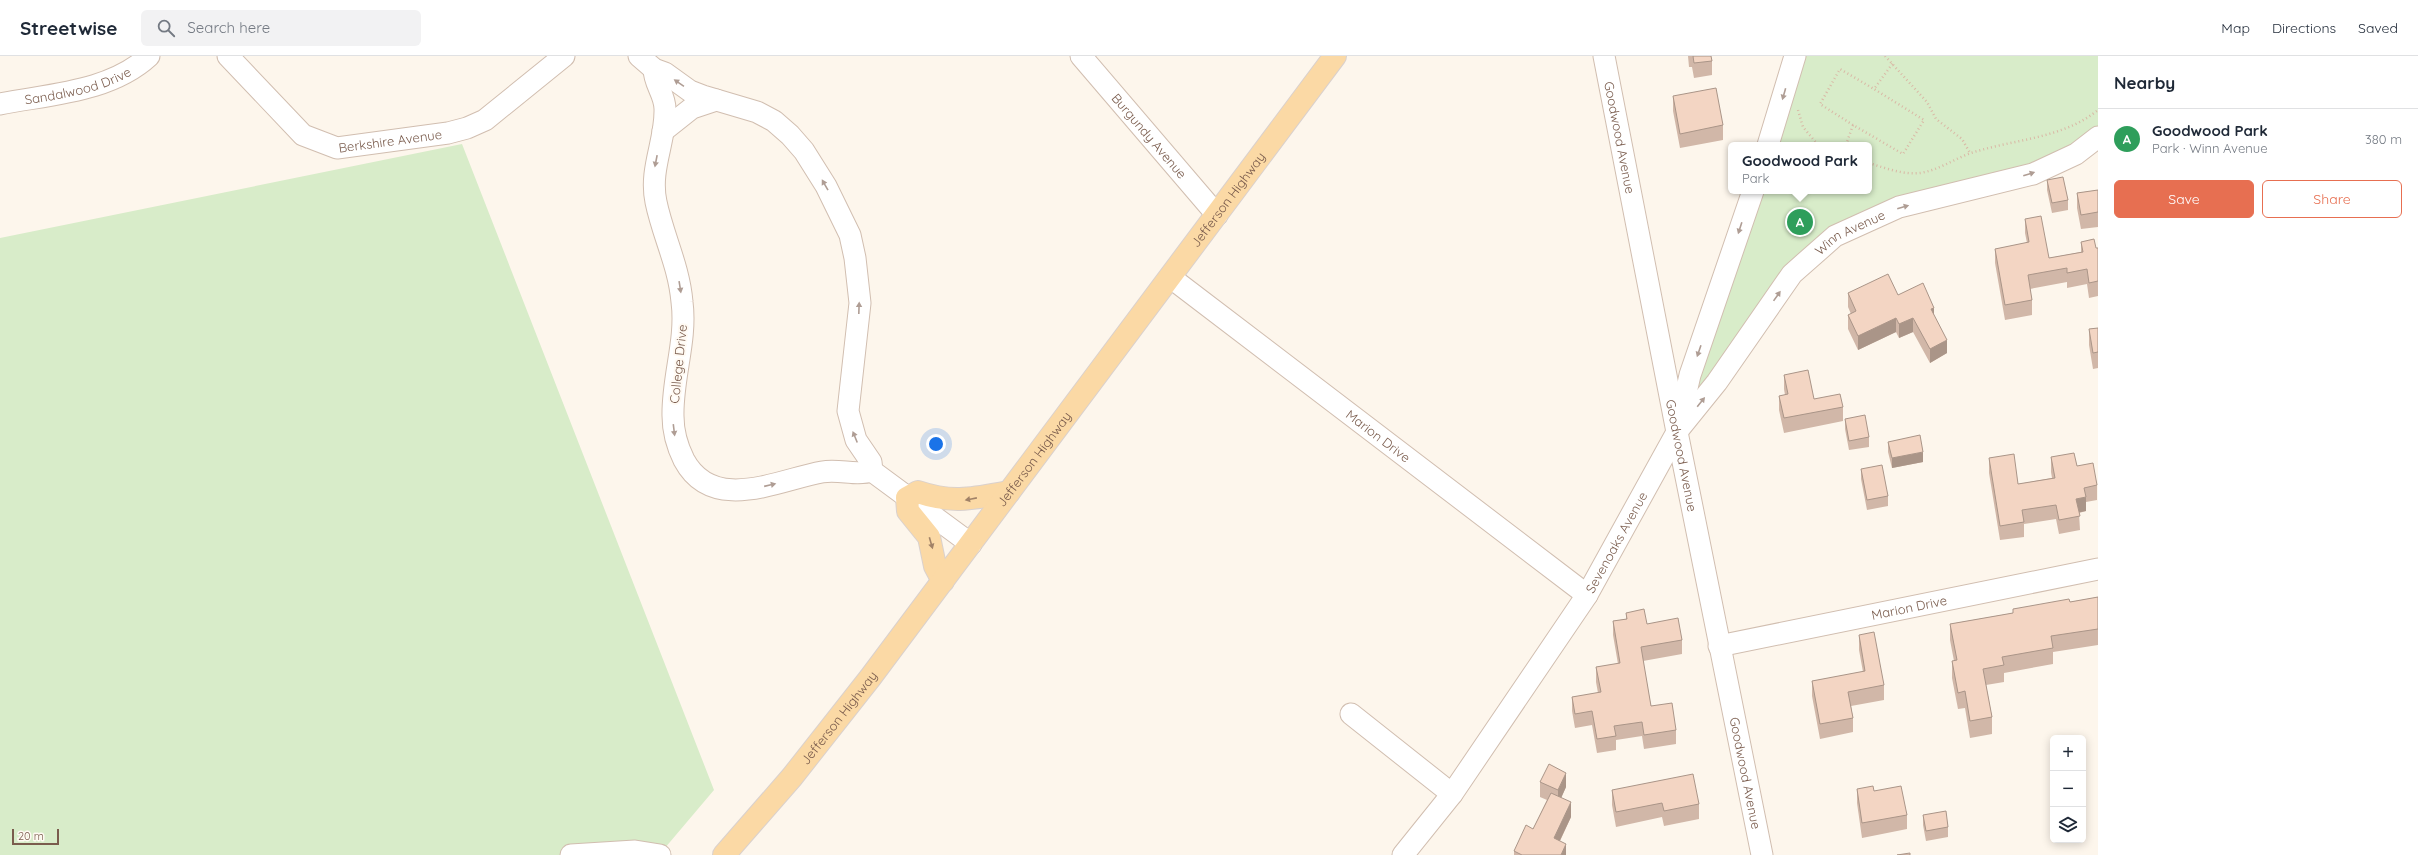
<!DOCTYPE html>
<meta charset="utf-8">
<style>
:root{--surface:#fff;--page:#f2f2f3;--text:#1f2937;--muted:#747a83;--line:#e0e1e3;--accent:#e76f51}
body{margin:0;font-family:Quicksand,sans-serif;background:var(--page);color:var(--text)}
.controls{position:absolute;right:12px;bottom:12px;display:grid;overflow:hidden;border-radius:6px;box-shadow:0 2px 10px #0003}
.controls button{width:36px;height:36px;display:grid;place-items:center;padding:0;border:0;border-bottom:1px solid var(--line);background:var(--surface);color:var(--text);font:20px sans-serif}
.scale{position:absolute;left:12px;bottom:10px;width:47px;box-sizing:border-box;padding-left:4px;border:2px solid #7a5c4d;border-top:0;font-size:11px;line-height:14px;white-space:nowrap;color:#7a5c4d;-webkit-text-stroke:3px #fffaf3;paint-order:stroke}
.you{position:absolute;left:936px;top:388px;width:14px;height:14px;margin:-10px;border:3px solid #fff;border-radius:50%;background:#1a73e8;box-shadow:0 0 0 6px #1a73e833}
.badge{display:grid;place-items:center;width:26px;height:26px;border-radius:50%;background:var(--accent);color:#fff;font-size:13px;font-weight:700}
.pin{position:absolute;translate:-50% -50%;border:2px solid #fff;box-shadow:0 1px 4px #0006}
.popup{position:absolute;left:1728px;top:86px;width:144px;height:52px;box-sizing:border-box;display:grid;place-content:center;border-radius:6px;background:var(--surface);filter:drop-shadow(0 1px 3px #0005);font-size:13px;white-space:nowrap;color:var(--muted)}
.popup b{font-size:15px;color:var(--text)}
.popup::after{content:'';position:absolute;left:50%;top:100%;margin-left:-8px;border:8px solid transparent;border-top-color:var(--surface)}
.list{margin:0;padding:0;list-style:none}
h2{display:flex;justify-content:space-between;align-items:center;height:52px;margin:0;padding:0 16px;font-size:17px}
h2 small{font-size:13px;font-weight:400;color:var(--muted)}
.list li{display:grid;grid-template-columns:26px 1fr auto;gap:12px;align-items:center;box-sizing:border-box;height:60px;padding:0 16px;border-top:1px solid var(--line)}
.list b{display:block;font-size:15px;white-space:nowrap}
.list p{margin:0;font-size:13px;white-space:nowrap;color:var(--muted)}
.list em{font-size:13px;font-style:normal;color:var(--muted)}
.actions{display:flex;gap:8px;padding:12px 16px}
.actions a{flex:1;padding:9px 0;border:1px solid var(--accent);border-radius:6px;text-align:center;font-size:14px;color:var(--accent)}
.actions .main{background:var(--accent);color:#fff}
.icon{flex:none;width:22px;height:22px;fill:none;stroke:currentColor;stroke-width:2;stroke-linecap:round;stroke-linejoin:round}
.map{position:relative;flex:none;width:2098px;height:799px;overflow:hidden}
header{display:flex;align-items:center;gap:24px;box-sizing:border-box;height:56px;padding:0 20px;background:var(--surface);border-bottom:1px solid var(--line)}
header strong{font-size:19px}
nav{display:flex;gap:22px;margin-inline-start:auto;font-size:14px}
.search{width:280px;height:36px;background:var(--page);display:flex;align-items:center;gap:10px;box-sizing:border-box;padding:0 14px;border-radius:6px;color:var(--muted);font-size:15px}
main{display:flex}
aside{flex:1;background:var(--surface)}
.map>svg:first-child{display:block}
.green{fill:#d8ecc9}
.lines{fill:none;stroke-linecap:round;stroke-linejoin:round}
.minor-casing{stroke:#d1beb0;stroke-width:23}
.major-casing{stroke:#dad1cd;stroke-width:24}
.path{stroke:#d9b8a5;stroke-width:2.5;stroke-dasharray:1 3;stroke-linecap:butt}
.minor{stroke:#fff;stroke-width:21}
.major{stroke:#fbd9a5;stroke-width:22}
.wall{fill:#d1b7a8}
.shaded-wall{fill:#aa9588}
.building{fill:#f3d5c3;stroke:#aa9588}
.oneway{fill:#af9d94}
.oneway2{fill:#a18267}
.labels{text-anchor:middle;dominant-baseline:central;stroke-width:4;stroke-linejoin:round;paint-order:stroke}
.street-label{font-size:13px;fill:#7a5c4d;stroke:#fffaf3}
</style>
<header>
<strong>Streetwise</strong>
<div class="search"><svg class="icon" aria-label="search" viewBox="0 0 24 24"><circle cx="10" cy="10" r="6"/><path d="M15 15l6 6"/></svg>Search here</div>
<nav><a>Map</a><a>Directions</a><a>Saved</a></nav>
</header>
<main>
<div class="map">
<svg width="2098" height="799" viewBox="0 0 2098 799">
<rect width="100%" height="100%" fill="#fdf6ec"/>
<path class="green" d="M 1801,0 L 2098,0 L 2098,76 L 2068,95 L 1838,172 L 1711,328 L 1694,335 L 1761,135 L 1869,135 L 1869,89 L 1775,89 Z
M 462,88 L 714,734 L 659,799 L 0,799 L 0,182 Z"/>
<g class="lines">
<defs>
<g id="minor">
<path id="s1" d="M 228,0 L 303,79 L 337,92 L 448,77 L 467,72 L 485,64 L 564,0"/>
<path d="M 639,0 L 654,13 L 665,17 L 690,35 L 703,40 L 757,56 L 774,65 L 790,79 L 804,95 L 826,130 L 850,179 L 855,202 L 860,247 L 848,355 L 856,384 L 871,406 L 872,415 L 971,488"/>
<path id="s2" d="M 1081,0 L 1217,159"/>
<path id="s3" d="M 1604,0 L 1677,376 L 1762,799"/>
<path d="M 654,13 C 654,28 665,38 665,53 C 666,85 649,113 656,146 C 663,180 679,210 682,246 C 687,284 672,322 673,360 C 673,376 677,390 684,404 C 713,458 778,424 822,416 C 840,413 856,420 872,415"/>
<path id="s4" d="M 0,48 C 50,38 110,36 149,0"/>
<path d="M 663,75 L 692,52 L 716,44"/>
<path d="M 1768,89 L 1795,0"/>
<path id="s5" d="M 1170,221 L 1587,539"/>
<path id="s6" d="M 1679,373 L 1717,326 L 1792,218 L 1835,180 L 1899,151 L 2033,118 L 2076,98 L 2098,81"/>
<path id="s7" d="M 1719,590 L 2098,513"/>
<path d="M 1351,658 L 1452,738"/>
<path d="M 571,799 L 635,795 L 660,799"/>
<path id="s8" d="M 1403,799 L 1452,738 L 1587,539 L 1677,376 L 1690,319 L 1753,135"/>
</g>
<g id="major">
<path d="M 943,525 L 935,510 L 929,481 L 908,455 L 907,442 L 918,436 C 953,448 975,442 1009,436"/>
<path id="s9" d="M 724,799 L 792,721 L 870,622 L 1335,0"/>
</g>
</defs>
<use href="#minor" class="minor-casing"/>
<use href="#major" class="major-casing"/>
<path class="path" d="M 1885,0 L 1927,46 L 1936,63 L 1962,83 L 1970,97
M 1798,54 L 1803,71 L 1818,89
M 1853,69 L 1820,48 L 1840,13 L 1874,33
M 1846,89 L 1853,69 L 1903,98 L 1924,64 L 1874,33 L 1893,7
M 1869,107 C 1885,112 1903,119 1920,117 C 1939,114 1954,103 1971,97 C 2014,83 2062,83 2098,54"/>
<use href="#minor" class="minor"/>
<use href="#major" class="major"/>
</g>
<path class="wall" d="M 1688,0 L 1711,0 L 1712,5 L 1712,19 L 1694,22 L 1692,11 L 1689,11 Z
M 1673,40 L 1723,69 L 1723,84 L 1680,92 L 1673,55 Z
M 2047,124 L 2068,144 L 2068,154 L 2052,157 L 2047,134 Z
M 2098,134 L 2098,171 L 2081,173 L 2077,152 L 2077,137 Z
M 2025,163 L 2049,202 L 2081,196 L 2081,186 L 2096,192 L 2098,192 L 2098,240 L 2089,242 L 2087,228 L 2067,232 L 2067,226 L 2030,233 L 2032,244 L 2032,259 L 2005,264 L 1995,207 L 1995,193 L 2027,187 L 2025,177 Z
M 1848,237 L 1898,239 L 1934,260 L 1947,297 L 1930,307 L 1913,276 L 1899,282 L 1896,276 L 1858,294 L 1848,273 L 1848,259 L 1851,258 L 1848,251 Z
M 2098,272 L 2098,312 L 2093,313 L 2089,289 L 2089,273 Z
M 1784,319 L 1814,343 L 1843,351 L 1843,365 L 1784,377 L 1779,354 L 1779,340 L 1785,339 L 1784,333 Z
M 1845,363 L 1869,381 L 1869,391 L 1849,394 L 1845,373 Z
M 1888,386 L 1923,406 L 1892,412 L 1888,396 Z
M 2051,401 L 2077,410 L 2097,429 L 2097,444 L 2086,446 L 2086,455 L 2079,457 L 2080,474 L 2059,478 L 2056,463 L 2024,468 L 2024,481 L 2000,484 L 1989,417 L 1989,402 L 2018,428 L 2052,422 L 2051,416 Z
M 1861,413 L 1888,440 L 1888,450 L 1867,454 L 1861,423 Z
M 2098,541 L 2098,589 L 2053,596 L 2053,608 L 2004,617 L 2004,626 L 1986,629 L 1992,661 L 1992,678 L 1970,682 L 1965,652 L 1958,653 L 1952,622 L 1952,605 L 1954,605 L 1950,584 L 1950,568 L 2013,557 L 2013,553 L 2070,546 Z
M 1626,557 L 1647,568 L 1682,584 L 1682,598 L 1643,605 L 1651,650 L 1676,674 L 1676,688 L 1644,693 L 1642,680 L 1616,684 L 1616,694 L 1597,697 L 1592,669 L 1575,672 L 1572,655 L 1572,641 L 1598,637 L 1596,626 L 1596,611 L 1618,608 L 1613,579 L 1613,565 L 1626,563 Z
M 1859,579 L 1884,629 L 1884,644 L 1851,650 L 1853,662 L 1853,676 L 1820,683 L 1812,640 L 1812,625 L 1863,616 L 1859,594 Z
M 1540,726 L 1566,731 L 1561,742 L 1571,761 L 1560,785 L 1566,799 L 1514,799 L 1514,795 L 1533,773 L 1547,744 L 1540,741 Z
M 1857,733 L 1907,759 L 1907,773 L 1862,782 L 1857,747 Z
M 1612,734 L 1699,748 L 1699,763 L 1664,770 L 1662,761 L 1616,771 L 1612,749 Z
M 1923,759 L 1948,771 L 1948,781 L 1926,785 L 1923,769 Z"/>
<path class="shaded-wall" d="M 1934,252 L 1934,266 L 1931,253 Z
M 1896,262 L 1896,276 L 1858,294 L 1858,280 Z
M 1913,262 L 1913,276 L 1899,282 L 1899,268 Z
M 1947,284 L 1947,297 L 1930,307 L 1930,293 Z
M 1923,396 L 1923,406 L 1892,412 L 1892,402 Z
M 2086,441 L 2086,455 L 2076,457 L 2076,443 Z
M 1566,717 L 1566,731 L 1558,749 L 1558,734 Z
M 1571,746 L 1571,761 L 1554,797 L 1554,782 Z
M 1566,788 L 1566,799 L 1561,799 Z"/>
<path class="building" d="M 1693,0 L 1711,0 L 1712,5 L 1694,7 Z
M 1716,32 L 1723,69 L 1680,78 L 1673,40 Z
M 2063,121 L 2068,144 L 2052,147 L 2047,124 Z
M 2098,134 L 2098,156 L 2081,159 L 2077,137 Z
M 2041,160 L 2049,202 L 2083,196 L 2081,186 L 2094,183 L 2096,192 L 2098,192 L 2098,225 L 2089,227 L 2087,213 L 2067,217 L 2067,212 L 2028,219 L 2032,244 L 2005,249 L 1995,193 L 2029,186 L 2025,163 Z
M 1888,218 L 1898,239 L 1923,227 L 1934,252 L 1931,253 L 1947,284 L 1930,293 L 1913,262 L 1899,268 L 1896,262 L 1858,280 L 1848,259 L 1856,255 L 1848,237 Z
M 2098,272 L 2098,296 L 2093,297 L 2089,273 Z
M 1808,314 L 1814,343 L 1840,338 L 1843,351 L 1784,362 L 1779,340 L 1788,338 L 1784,319 Z
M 1865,359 L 1869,381 L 1849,385 L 1845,363 Z
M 1920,379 L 1923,396 L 1892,402 L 1888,386 Z
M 2074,397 L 2077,410 L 2093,407 L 2097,429 L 2084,432 L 2086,441 L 2076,443 L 2080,460 L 2059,464 L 2056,449 L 2022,454 L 2024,466 L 2000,470 L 1989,402 L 2014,398 L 2018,428 L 2055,422 L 2051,401 Z
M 1882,409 L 1888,440 L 1867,444 L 1861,413 Z
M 2098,541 L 2098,573 L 2051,580 L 2053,592 L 2002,601 L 2004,609 L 1983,613 L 1992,661 L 1970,665 L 1965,635 L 1958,637 L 1952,605 L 1957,604 L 1950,568 L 2013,557 L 2013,553 L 2030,550 L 2069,543 L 2070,546 Z
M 1644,553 L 1647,568 L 1678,562 L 1682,584 L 1641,591 L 1651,650 L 1672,647 L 1676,674 L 1644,679 L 1642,666 L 1614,670 L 1616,680 L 1597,683 L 1592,655 L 1575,658 L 1572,641 L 1601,636 L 1596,611 L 1620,607 L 1613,565 L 1627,563 L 1626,557 Z
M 1874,576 L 1884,629 L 1848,636 L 1853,662 L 1820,668 L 1812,625 L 1865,615 L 1859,579 Z
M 1549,708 L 1566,717 L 1558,734 L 1540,726 Z
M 1693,718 L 1699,748 L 1664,755 L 1662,747 L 1616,756 L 1612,734 Z
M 1873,730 L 1874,735 L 1901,730 L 1907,759 L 1862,767 L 1857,733 Z
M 1551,737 L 1571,746 L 1554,782 L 1566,788 L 1561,799 L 1522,799 L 1514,795 L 1526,769 L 1533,773 Z
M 1946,755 L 1948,771 L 1926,775 L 1923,759 Z
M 1910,797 L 1910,799 L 1897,799 Z"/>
<defs><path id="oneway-solid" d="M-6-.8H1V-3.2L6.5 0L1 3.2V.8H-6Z"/></defs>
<g class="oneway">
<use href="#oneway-solid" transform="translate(679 27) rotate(-146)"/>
<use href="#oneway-solid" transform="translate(1784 38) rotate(106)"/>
<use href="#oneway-solid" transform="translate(656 105) rotate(101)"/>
<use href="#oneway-solid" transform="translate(2029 118) rotate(-17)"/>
<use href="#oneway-solid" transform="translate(825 129) rotate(-120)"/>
<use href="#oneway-solid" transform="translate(1903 151) rotate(-16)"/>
<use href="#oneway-solid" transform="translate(1740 172) rotate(108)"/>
<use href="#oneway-solid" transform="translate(680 231) rotate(81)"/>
<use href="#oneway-solid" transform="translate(1777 240) rotate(-55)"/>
<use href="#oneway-solid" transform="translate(859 252) rotate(-88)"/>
<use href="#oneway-solid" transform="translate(1699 295) rotate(109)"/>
<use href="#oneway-solid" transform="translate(1701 346) rotate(-51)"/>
<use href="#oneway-solid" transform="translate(674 374) rotate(83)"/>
<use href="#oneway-solid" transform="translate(855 381) rotate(-112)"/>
<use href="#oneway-solid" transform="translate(770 429) rotate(-13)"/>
</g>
<g class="oneway2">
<use href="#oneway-solid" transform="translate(971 443) rotate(169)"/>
<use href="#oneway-solid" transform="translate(931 487) rotate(74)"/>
</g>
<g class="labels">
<g class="street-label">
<text stroke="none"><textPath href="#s4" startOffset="80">Sandalwood Drive</textPath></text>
<text stroke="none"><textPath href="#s2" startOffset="105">Burgundy Avenue</textPath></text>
<text stroke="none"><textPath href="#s3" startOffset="83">Goodwood Avenue</textPath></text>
<text stroke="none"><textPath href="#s1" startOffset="199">Berkshire Avenue</textPath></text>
<text stroke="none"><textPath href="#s9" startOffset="827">Jefferson Highway</textPath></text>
<text stroke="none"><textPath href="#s6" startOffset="264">Winn Avenue</textPath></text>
<text transform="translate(678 308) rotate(-84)">College Drive</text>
<text stroke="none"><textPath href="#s5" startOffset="262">Marion Drive</textPath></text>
<text stroke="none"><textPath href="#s3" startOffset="407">Goodwood Avenue</textPath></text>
<text stroke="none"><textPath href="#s9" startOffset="503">Jefferson Highway</textPath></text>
<text stroke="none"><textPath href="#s8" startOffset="379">Sevenoaks Avenue</textPath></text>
<text stroke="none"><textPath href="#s7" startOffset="194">Marion Drive</textPath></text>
<text stroke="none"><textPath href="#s9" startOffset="179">Jefferson Highway</textPath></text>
<text stroke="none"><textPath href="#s3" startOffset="731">Goodwood Avenue</textPath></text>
</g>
</g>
</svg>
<div class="controls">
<button>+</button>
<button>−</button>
<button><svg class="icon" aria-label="layers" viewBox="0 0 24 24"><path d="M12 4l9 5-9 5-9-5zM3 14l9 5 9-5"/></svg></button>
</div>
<div class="scale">20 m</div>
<div class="you"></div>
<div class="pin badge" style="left:1800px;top:166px;background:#2e9e5b">A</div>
<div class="popup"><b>Goodwood Park</b>Park</div>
</div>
<aside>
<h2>Nearby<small></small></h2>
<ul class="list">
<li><span class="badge" style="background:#2e9e5b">A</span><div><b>Goodwood Park</b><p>Park · Winn Avenue</p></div><em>380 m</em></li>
</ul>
<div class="actions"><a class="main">Save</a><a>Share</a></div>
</aside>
</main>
